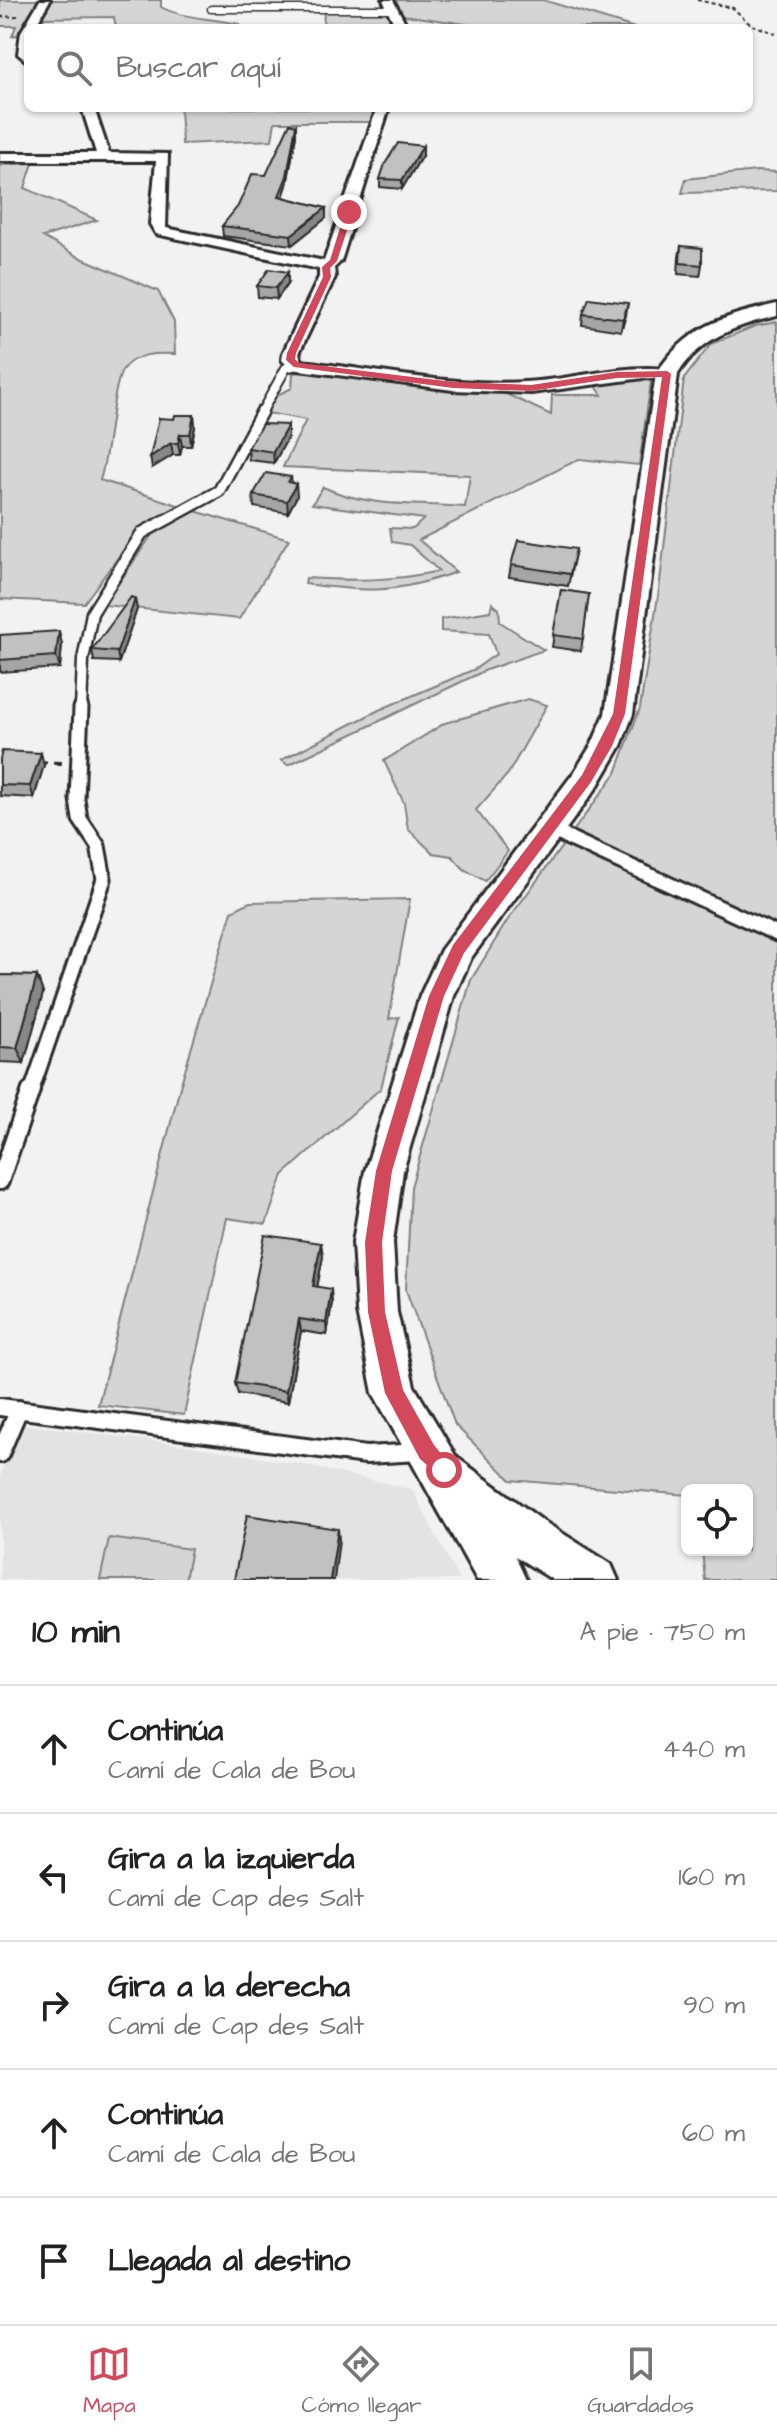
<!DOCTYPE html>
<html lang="es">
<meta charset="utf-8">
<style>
:root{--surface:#fff;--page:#f6f6f6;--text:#222;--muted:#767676;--line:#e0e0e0;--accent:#d1495b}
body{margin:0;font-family:"Architects Daughter",sans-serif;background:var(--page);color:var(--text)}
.controls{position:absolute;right:24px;bottom:24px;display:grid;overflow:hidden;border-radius:12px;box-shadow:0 2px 6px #0004}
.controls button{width:72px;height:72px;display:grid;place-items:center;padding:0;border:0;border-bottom:2px solid var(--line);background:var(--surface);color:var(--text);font:40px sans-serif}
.stop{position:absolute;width:24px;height:24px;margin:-18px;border:6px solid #d1495b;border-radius:50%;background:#fff}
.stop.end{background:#d1495b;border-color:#fff;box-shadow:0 2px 8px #0008}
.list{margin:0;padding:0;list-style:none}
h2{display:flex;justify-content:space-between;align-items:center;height:104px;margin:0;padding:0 32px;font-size:34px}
h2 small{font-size:26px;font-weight:400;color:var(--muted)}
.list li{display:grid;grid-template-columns:52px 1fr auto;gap:24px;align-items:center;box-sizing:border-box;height:128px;padding:0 32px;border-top:2px solid var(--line)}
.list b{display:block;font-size:30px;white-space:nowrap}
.list p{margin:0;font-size:26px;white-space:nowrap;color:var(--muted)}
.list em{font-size:26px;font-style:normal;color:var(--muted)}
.icon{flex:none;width:44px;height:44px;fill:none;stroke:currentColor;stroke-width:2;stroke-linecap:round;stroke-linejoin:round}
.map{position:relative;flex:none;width:777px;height:1580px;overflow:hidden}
.search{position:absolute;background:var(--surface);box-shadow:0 2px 6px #0004;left:24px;right:24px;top:24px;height:88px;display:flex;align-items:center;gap:20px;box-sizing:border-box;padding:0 28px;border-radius:12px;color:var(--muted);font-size:30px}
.sheet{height:744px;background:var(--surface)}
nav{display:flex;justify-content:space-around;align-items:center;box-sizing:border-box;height:112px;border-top:2px solid var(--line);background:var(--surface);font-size:22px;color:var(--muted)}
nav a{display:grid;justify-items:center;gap:4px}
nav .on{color:var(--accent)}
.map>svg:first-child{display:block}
.built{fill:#e3e3e3}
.green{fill:#d5d5d5;stroke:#808080;stroke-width:2}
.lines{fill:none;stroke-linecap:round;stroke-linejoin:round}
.service-far4-casing{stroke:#2b2b2b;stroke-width:9}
.service-far3-casing{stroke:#2b2b2b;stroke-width:12}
.service-far2-casing{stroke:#2b2b2b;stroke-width:15}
.service-far1-casing{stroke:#2b2b2b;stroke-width:19}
.service-casing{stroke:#2b2b2b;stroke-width:22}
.minor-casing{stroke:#2b2b2b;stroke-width:6}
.tertiary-casing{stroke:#2b2b2b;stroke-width:6}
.path-far1{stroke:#2b2b2b;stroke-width:2;stroke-dasharray:4 3;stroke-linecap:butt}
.path{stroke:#2b2b2b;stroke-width:4;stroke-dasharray:9 6;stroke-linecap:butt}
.service-far4{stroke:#fff;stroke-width:6}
.service-far3{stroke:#fff;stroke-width:8}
.service-far2{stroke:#fff;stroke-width:10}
.service-far1{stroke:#fff;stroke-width:13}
.service{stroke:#fff;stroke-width:16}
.minor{fill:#fff;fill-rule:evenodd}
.tertiary{fill:#fff;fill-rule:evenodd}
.wall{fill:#a6a6a6;stroke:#2b2b2b;stroke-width:2}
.shaded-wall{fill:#878787;stroke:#2b2b2b;stroke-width:2}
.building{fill:#c1c1c1;stroke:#2b2b2b;stroke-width:2}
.route{fill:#d1495b}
</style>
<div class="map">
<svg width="777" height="1580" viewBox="0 0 777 1580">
<rect width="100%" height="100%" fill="#f2f2f2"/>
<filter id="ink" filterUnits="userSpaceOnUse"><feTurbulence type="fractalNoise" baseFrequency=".0125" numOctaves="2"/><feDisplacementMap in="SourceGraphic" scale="16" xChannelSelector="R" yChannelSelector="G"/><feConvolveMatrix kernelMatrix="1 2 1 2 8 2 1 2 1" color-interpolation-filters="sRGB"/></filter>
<g filter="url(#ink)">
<path class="built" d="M 21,1424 L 185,1445 L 299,1464 L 412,1489 L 459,1580 L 0,1580 L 0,1476 Z"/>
<path class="green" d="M 0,0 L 40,0 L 21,34 L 12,36 L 16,26 L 0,26 Z
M 50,0 L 161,0 L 161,7 C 180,18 216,19 240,24 L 238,28 L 116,28 L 114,17 L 38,18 Z
M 393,0 L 543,0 L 635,28 L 493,28 L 403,15 Z
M 388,10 L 398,28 L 323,28 L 324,11 Z
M 180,108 L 377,108 L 370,122 L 275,122 L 272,140 L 182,144 Z
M 33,163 L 25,188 L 97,220 L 43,237 L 77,256 L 158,291 L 174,322 L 175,354 C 157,353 135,353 123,369 C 112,386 109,455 100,480 L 181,506 L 139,529 L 84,603 L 0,599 L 0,165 Z
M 756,171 L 777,172 L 777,191 L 682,193 L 686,179 Z
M 777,322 L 777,1580 L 705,1580 L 702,1550 L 747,1550 L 747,1490 L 687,1490 L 687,1495 L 511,1480 L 455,1425 L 406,1290 L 411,1187 L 471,980 L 507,921 L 616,773 L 640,708 L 659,590 L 684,379 L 711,344 L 755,326 Z
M 301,372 L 502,392 L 551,415 L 552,395 L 602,395 L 594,383 L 644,377 L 651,382 L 639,465 L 579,459 L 419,540 L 456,572 C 395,594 367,592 305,584 L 306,578 C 352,581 395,581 439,571 L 410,545 L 392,542 L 390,528 L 413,529 L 424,519 L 312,504 L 323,487 C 368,508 418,503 465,507 L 470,475 L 283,467 L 306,420 L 267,413 L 275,396 L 292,388 L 293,373 Z
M 195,511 L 289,539 L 239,619 L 104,605 L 151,536 Z
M 492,603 L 499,609 L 500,622 L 544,650 L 486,670 L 288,765 L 281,760 L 379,710 L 475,669 L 496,654 L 489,634 L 441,631 L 441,619 L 490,611 Z
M 528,699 L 547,705 L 508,774 L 476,810 L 508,851 L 485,881 L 464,869 L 452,856 L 433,853 L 408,829 L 404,803 L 384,761 L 445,723 Z
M 410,899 L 389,1019 L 399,1017 L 381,1088 L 283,1175 L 266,1224 L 227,1218 L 184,1415 L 98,1405 L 180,1087 L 232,911 L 250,902 Z
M 109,1538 L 191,1549 L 185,1580 L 100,1580 Z"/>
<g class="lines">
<defs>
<path id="service-far4" d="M 211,9 L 394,9"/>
<path id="service-far3" d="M 261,413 L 286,368 L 297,365"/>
<path id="service-far2" d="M 81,710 L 83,660 L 92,613 L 142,533 L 219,491 L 262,411"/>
<path id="service-far1" d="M 549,829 L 777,934
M 31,1092 L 104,879 L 98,846 L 80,819 L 77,799 L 81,708"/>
<path id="service" d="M 0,1181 L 31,1090
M 0,1407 L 366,1455 L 420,1452
M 0,1454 L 19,1409"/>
<path id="minor" d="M 40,0 L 50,0 L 34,28 L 28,28 L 28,62 L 18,54 L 21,32 Z
M 383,0 L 393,0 L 408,28 L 396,28 Z
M 82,108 L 94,108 L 109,153 L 168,154 L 166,228 L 324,261 L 377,108 L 389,108 L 341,261 L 334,268 L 335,277 L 299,353 L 302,361 C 385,371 473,391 556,379 C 580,376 660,359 676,374 L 667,379 L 643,378 L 531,393 L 453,390 L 291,369 L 282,360 L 283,353 L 319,277 L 319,269 L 156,234 L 150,224 L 156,161 L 0,161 L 0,153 L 96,153 Z"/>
<path id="tertiary" d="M 777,304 L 777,316 C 737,325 700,338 678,374 L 633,714 L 621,746 L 597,787 L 471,958 L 454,996 L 403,1171 L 393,1242 L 397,1312 L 414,1386 L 456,1457 L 543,1521 L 611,1564 L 618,1580 L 553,1580 L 515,1556 L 526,1580 L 477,1580 L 373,1393 L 357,1312 L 353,1242 L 365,1171 L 420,996 L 441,950 L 575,771 L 592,744 L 605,714 L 656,374 C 687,326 724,316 777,304 Z"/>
</defs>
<use href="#service-far4" class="service-far4-casing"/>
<use href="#service-far3" class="service-far3-casing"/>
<use href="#service-far2" class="service-far2-casing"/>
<use href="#service-far1" class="service-far1-casing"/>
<use href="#service" class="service-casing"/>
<use href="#minor" class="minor-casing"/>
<use href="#tertiary" class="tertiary-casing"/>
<path class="path-far1" d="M 697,0 L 733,8 L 750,24 L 777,34
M 0,17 L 18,16"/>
<path class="path" d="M 38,762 L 62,763"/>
<use href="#service-far4" class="service-far4"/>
<use href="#service-far3" class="service-far3"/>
<use href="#service-far2" class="service-far2"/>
<use href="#service-far1" class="service-far1"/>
<use href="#service" class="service"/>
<use href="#minor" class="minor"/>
<use href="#tertiary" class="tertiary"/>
</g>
<path class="wall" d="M 296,125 L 296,135 L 287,185 L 283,197 L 326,208 L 326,218 L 292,245 L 223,236 L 222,226 L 266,175 Z
M 423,154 L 402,189 L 380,187 L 380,179 Z
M 681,246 L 702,265 L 700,276 L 678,274 L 679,257 Z
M 288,283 L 277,299 L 258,297 L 257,286 Z
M 583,314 L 626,315 L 621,331 L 582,325 Z
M 194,415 L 195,427 L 191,446 L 182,446 L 180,455 L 173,455 L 152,468 L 174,419 Z
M 288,425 L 288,437 L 274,463 L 249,460 L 248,448 Z
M 291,477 L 292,483 L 297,496 L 288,513 L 254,507 L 253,495 Z
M 576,549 L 568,586 L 509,577 L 511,565 Z
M 561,590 L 589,594 L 581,651 L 552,647 Z
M 137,609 L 119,662 L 94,661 L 92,650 Z
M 0,635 L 62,644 L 60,668 L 0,672 Z
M 0,759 L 44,765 L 34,798 L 0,796 Z
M 0,975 L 37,976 L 43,993 L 24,1063 L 0,1062 Z
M 323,1256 L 317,1287 L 332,1302 L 327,1335 L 301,1331 L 288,1402 L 238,1394 L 235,1383 Z"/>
<path class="shaded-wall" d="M 296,125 L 296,135 L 287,185 L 280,206 L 279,196 Z
M 423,146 L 423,154 L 402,189 L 402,180 Z
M 326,208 L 326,218 L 292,245 L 291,235 Z
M 288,272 L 288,283 L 277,299 L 276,288 Z
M 628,303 L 626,315 L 621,331 L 623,319 Z
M 194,415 L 195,427 L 191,446 L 190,434 Z
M 288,425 L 288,437 L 274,463 L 273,452 Z
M 180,434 L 182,446 L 180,455 L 178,443 Z
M 171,443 L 173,455 L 152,468 L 150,457 Z
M 296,484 L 297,496 L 288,513 L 287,501 Z
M 135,599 L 137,609 L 119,662 L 117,652 Z
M 59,631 L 62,644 L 60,668 L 56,656 Z
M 41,753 L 44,765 L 34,798 L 30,786 Z
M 37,976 L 43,993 L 24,1063 L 17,1048 Z
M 321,1243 L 323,1256 L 315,1299 L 313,1286 Z
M 331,1289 L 332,1302 L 327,1335 L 326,1323 Z
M 299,1319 L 301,1331 L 288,1402 L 286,1391 Z
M 338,1529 L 339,1540 L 334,1580 L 330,1580 Z"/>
<path class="building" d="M 290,123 L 296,125 L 287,176 L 279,196 L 326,208 L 291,235 L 222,226 L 238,206 L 252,174 L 266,175 Z
M 398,143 L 423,146 L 402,180 L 380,179 L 385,164 Z
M 681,246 L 702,248 L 702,265 L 680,263 Z
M 269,269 L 288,272 L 276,288 L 257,286 Z
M 589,298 L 628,303 L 623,319 L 583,314 Z
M 175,415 L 194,415 L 190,434 L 180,434 L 178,443 L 171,443 L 150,457 L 159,418 L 174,419 Z
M 262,424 L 288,425 L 273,452 L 248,448 Z
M 266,473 L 291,477 L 288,482 L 296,484 L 287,501 L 253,495 Z
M 518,540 L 576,549 L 570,574 L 511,565 Z
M 561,590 L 589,594 L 583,639 L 553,635 Z
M 131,597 L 135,599 L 117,652 L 92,650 Z
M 59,631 L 56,656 L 0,660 L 0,635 Z
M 2,751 L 41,753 L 30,786 L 0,785 L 0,759 Z
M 0,975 L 37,976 L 17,1048 L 0,1047 Z
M 265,1235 L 321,1243 L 313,1286 L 331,1289 L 326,1323 L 299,1319 L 286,1391 L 235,1383 Z
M 247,1515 L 338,1529 L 330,1580 L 234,1580 Z"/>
</g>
<path class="route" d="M 349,210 L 353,212 L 337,261 L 330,268 L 331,277 L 296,353 L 295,359 L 299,363 L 453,382 L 531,385 L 617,372 L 667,371 L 671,374 L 625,714 L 612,746 L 591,782 L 464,953 L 444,996 L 392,1171 L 382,1242 L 385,1312 L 403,1390 L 434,1445 L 454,1470 L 451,1477 L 444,1480 L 420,1459 L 385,1393 L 368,1312 L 365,1242 L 376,1171 L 429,996 L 453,945 L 582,775 L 613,714 L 662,377 L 617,378 L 531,391 L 453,388 L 294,367 L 286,360 L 287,353 L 323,277 L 322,267 L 330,260 L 345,212 Z"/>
</svg>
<div class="controls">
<button><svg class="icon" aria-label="locate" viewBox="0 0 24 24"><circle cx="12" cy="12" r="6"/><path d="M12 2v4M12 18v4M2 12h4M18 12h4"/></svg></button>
</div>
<div class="stop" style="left:444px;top:1470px"></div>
<div class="stop end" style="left:349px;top:212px"></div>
<div class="search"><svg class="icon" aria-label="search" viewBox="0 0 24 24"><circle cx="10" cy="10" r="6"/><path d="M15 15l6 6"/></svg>Buscar aquí</div>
</div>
<section class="sheet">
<h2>10 min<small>A pie · 750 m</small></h2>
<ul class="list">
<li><svg class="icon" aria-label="ahead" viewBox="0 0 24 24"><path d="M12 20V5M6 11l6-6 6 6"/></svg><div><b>Continúa</b><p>Camí de Cala de Bou</p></div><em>440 m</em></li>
<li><svg class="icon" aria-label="left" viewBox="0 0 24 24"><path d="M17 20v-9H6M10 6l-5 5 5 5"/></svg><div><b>Gira a la izquierda</b><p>Camí de Cap des Salt</p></div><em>160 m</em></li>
<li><svg class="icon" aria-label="right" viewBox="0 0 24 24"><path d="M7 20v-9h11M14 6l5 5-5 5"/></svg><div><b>Gira a la derecha</b><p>Camí de Cap des Salt</p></div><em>90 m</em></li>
<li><svg class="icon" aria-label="ahead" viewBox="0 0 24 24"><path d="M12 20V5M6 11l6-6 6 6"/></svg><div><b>Continúa</b><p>Camí de Cala de Bou</p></div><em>60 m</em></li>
<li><svg class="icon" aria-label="arrive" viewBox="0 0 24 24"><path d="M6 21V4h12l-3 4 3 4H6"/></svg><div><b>Llegada al destino</b></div></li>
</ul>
</section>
<nav>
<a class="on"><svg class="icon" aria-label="map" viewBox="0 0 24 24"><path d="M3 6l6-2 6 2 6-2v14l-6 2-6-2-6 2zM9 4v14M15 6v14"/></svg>Mapa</a>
<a><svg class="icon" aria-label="directions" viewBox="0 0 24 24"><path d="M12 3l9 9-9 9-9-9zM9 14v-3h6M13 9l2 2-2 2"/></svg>Cómo llegar</a>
<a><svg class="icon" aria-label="saved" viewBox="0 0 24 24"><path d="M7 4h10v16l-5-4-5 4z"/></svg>Guardados</a>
</nav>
